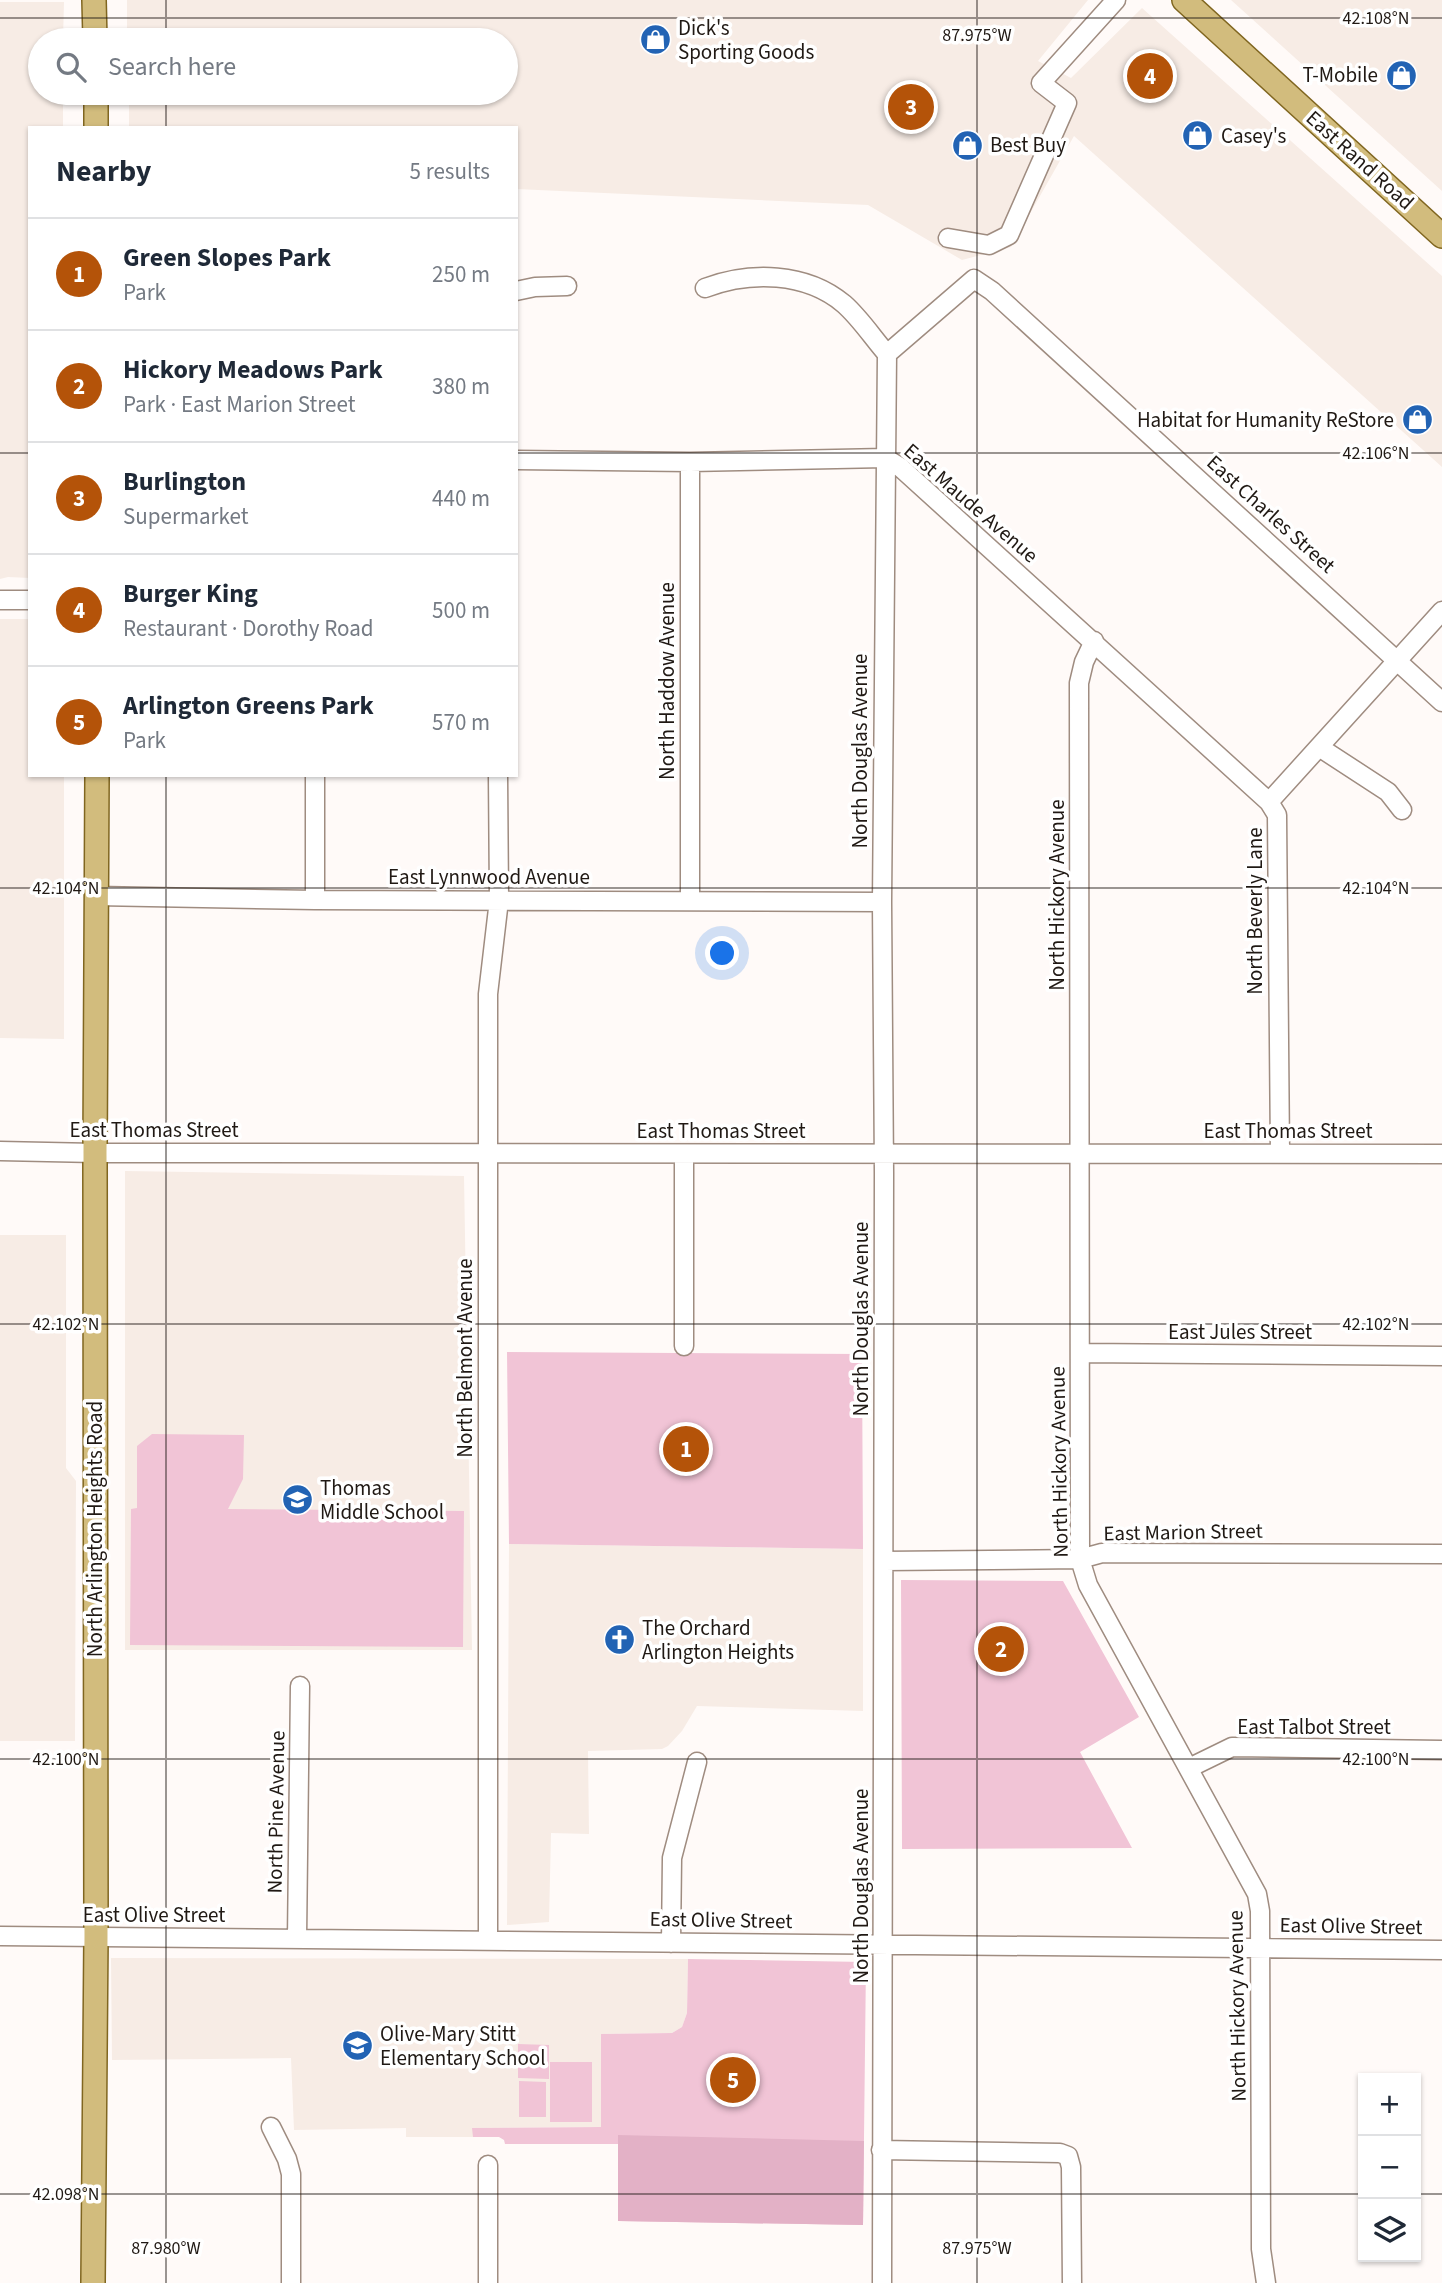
<!DOCTYPE html>
<meta charset="utf-8">
<style>
:root{--surface:#fff;--page:#f2f2f3;--text:#1f2937;--muted:#747a83;--line:#e0e1e3;--accent:#b45309}
body{margin:0;font-family:"Source Sans 3",sans-serif;background:var(--page);color:var(--text)}
.controls{position:absolute;right:21px;bottom:21px;display:grid;overflow:hidden;border-radius:0px;box-shadow:0 2px 5px #0004}
.controls button{width:63px;height:63px;display:grid;place-items:center;padding:0;border:0;border-bottom:2px solid var(--line);background:var(--surface);color:var(--text);font:35px sans-serif}
.you{position:absolute;left:723px;top:954px;width:24px;height:24px;margin:-18px;border:5px solid #fff;border-radius:50%;background:#1a73e8;box-shadow:0 0 0 10px #1a73e833}
.badge{display:grid;place-items:center;width:46px;height:46px;border-radius:50%;background:var(--accent);color:#fff;font-size:23px;font-weight:700}
.pin{position:absolute;translate:-50% -50%;border:4px solid #fff;box-shadow:0 2px 7px #0006}
.list{margin:0;padding:0;list-style:none}
h2{display:flex;justify-content:space-between;align-items:center;height:91px;margin:0;padding:0 28px;font-size:30px}
h2 small{font-size:23px;font-weight:400;color:var(--muted)}
.list li{display:grid;grid-template-columns:46px 1fr auto;gap:21px;align-items:center;box-sizing:border-box;height:112px;padding:0 28px;border-top:2px solid var(--line)}
.list b{display:block;font-size:26px;white-space:nowrap}
.list p{margin:0;font-size:23px;white-space:nowrap;color:var(--muted)}
.list em{font-size:23px;font-style:normal;color:var(--muted)}
.icon{flex:none;width:38px;height:38px;fill:none;stroke:currentColor;stroke-width:2;stroke-linecap:round;stroke-linejoin:round}
.map{position:relative;flex:none;width:1442px;height:2283px;overflow:hidden}
.search{position:absolute;background:var(--surface);box-shadow:0 2px 5px #0004;left:28px;top:28px;width:490px;height:77px;display:flex;align-items:center;gap:18px;box-sizing:border-box;padding:0 24px;border-radius:38px;color:var(--muted);font-size:26px}
.panel{position:absolute;background:var(--surface);box-shadow:0 2px 5px #0004;left:28px;top:126px;width:490px;height:651px;border-radius:0px}
.map>svg:first-child{display:block}
.built{fill:#f7ece5}
.green{fill:#f1c4d6}
.forest{fill:#e3b1c6}
.lines{fill:none;stroke-linecap:round;stroke-linejoin:round}
.minor-casing{stroke:#9f8c80;stroke-width:21}
.major-casing{stroke:#806620;stroke-width:26}
.minor{stroke:#fff;stroke-width:18}
.major{stroke:#d2bc7d;stroke-width:23}
.ticks{fill:none;stroke:#201914;stroke-width:2;stroke-opacity:0.45}
.labels{text-anchor:middle;dominant-baseline:central;stroke-width:7;stroke-linejoin:round;paint-order:stroke}
.poi-label{font-size:21px;fill:#201914;stroke:#fff;text-anchor:start}
.street-label{font-size:21px;fill:#201914;stroke:#fff}
.ticks-label{font-size:18px;text-anchor:middle;fill:#201914;stroke:#fff;stroke-width:7;stroke-linejoin:round;paint-order:stroke}
</style>
<div class="map">
<svg width="1442" height="2283" viewBox="0 0 1442 2283">
<rect width="100%" height="100%" fill="#fffaf8"/>
<path class="built" d="M 127,0 L 1088,0 L 1038,61 L 1071,78 L 1142,8 L 1442,276 L 1442,467 L 1074,136 L 1011,247 L 962,260 L 868,205 L 516,189 L 516,128 L 129,128 L 129,93 L 506,93 L 506,40 L 127,40 Z
M 1231,0 L 1442,0 L 1442,191 Z
M 0,2 L 64,2 L 63,40 L 40,40 L 40,93 L 63,93 L 63,128 L 30,128 L 30,578 L 8,577 L 0,579 Z
M 0,619 L 30,619 L 30,775 L 64,775 L 64,1039 L 0,1038 Z
M 125,1171 L 464,1176 L 472,1650 L 125,1650 Z
M 0,1235 L 66,1235 L 66,1468 L 76,1481 L 75,1741 L 0,1741 Z
M 509,1544 L 863,1549 L 863,1711 L 697,1706 L 682,1731 L 668,1746 L 662,1749 L 588,1751 L 589,1834 L 551,1833 L 549,1922 L 507,1925 Z
M 111,1958 L 688,1959 L 687,2013 L 682,2027 L 672,2033 L 602,2034 L 601,2127 L 473,2128 L 473,2137 L 406,2137 L 406,2128 L 294,2130 L 291,2058 L 112,2060 Z"/>
<path class="green" d="M 507,1352 L 862,1354 L 863,1549 L 509,1544 Z
M 152,1434 L 244,1435 L 243,1479 L 228,1509 L 464,1511 L 463,1647 L 130,1645 L 131,1509 L 137,1508 L 137,1446 Z
M 901,1580 L 1063,1581 L 1139,1717 L 1080,1752 L 1132,1848 L 902,1849 Z
M 688,1959 L 866,1962 L 863,2225 L 618,2221 L 619,2144 L 505,2144 L 504,2140 L 499,2137 L 473,2137 L 472,2128 L 601,2127 L 601,2034 L 672,2033 L 682,2027 L 687,2013 Z
M 518,2044 L 549,2045 L 549,2079 L 518,2078 Z
M 550,2062 L 592,2062 L 592,2122 L 550,2122 Z
M 519,2081 L 546,2082 L 546,2117 L 519,2117 Z"/>
<path class="forest" d="M 618,2135 L 864,2141 L 863,2225 L 618,2221 Z"/>
<g class="lines">
<defs>
<path id="minor" d="M 948,238 L 989,245 L 1009,235 L 1067,103 L 1041,83 L 1116,0
M 705,288 C 750,271 806,272 844,304 C 860,318 873,338 887,354
M 516,291 L 535,287 L 567,286
M 887,354 L 974,279 L 992,291 L 1442,702
M 516,460 L 690,462 L 885,458 L 900,467 L 1269,802 L 1277,815 L 1280,1154
M 690,462 L 690,900
M 0,600 L 30,600
M 1094,641 L 1084,662 L 1079,683 L 1080,1559 L 1088,1585 L 1257,1894 L 1260,1911 L 1261,2249 L 1266,2283
M 1319,747 L 1388,792 L 1402,810
M 315,775 L 315,900
M 1269,802 L 1442,611
M 96,896 L 315,900 L 882,902
M 0,1151 L 95,1153 L 1442,1154
M 684,1154 L 684,1346
M 1081,1353 L 1442,1356
M 884,1561 L 1080,1559 L 1102,1553 L 1442,1554
M 1189,1768 L 1232,1747 L 1442,1750
M 0,1936 L 1442,1950
M 297,1939 L 300,1686
M 488,1941 L 488,994 L 499,900 L 498,775
M 671,1943 L 672,1858 L 697,1762
M 271,2127 L 287,2159 L 291,2174 L 291,2283
M 881,2150 L 1060,2153 L 1068,2156 L 1071,2167 L 1072,2283
M 488,2165 L 488,2283
M 882,2283 L 884,1173 L 882,902 L 887,354"/>
<path id="major" d="M 94,0 L 95,40
M 1184,0 L 1442,236
M 96,93 L 96,128
M 93,2283 L 96,1937 L 95,1153 L 97,775"/>
</defs>
<use href="#minor" class="minor-casing"/>
<use href="#major" class="major-casing"/>
<use href="#minor" class="minor"/>
<use href="#major" class="major"/>
</g>
<path class="ticks" d="M 166,0 L 166,40M 977,0 L 977,2283M 0,18 L 1442,18M 166,93 L 166,128M 0,453 L 30,453M 516,453 L 1442,453M 166,775 L 166,2283M 0,888 L 1442,888M 0,1324 L 1442,1324M 0,1759 L 1442,1759M 0,2194 L 1363,2194M 1416,2194 L 1442,2194"/>
<defs>
<symbol id="shop-disc" viewBox="-11 -11 22 22"><circle r="9.5" fill="#2263b4" stroke="#fff"/><path d="M-5-2.5h2.3a2.7 3.5 0 0 1 5.4 0H5L5.5 6h-11ZM-1.5-2.5h3a1.5 2.3 0 0 0-3 0Z" fill="#fff"/></symbol>
<symbol id="school-disc" viewBox="-11 -11 22 22"><circle r="9.5" fill="#2263b4" stroke="#fff"/><path d="M0-5L7-2L0 1L-7-2ZM-4 1L0 2.5L4 1V4Q0 6-4 4Z" fill="#fff"/></symbol>
<symbol id="church-disc" viewBox="-11 -11 22 22"><circle r="9.5" fill="#2263b4" stroke="#fff"/><path d="M-1.2-6h2.4v3.5h3.3v2.4h-3.3V6h-2.4V-.1h-3.3v-2.4h3.3Z" fill="#fff"/></symbol>
</defs>
<g fill-rule="evenodd">
<use href="#shop-disc" x="638" y="22" width="35" height="35"/>
<use href="#shop-disc" x="1384" y="58" width="35" height="35"/>
<use href="#shop-disc" x="1180" y="118" width="35" height="35"/>
<use href="#shop-disc" x="950" y="128" width="35" height="35"/>
<use href="#shop-disc" x="1400" y="402" width="35" height="35"/>
<use href="#school-disc" x="280" y="1482" width="35" height="35"/>
<use href="#church-disc" x="602" y="1622" width="35" height="35"/>
<use href="#school-disc" x="340" y="2028" width="35" height="35"/>
</g>
<g class="labels">
<g class="poi-label">
<text x="678" y="28">Dick's<tspan x="678" dy="24">Sporting Goods</tspan></text>
<text x="1378" y="75" text-anchor="end">T-Mobile</text>
<text x="1221" y="136">Casey's</text>
<text x="990" y="145">Best Buy</text>
<text x="1394" y="420" text-anchor="end">Habitat for Humanity ReStore</text>
<text x="320" y="1488">Thomas<tspan x="320" dy="24">Middle School</tspan></text>
<text x="642" y="1628">The Orchard<tspan x="642" dy="24">Arlington Heights</tspan></text>
<text x="380" y="2034">Olive-Mary Stitt<tspan x="380" dy="24">Elementary School</tspan></text>
</g>
<g class="street-label">
<text transform="translate(1360 160) rotate(42)">East Rand Road</text>
<text transform="translate(971 503) rotate(41)">East Maude Avenue</text>
<text transform="translate(1271 514) rotate(42)">East Charles Street</text>
<text transform="translate(667 681) rotate(-90)">North Haddow Avenue</text>
<text transform="translate(860 751) rotate(-90)">North Douglas Avenue</text>
<text x="489" y="877">East Lynnwood Avenue</text>
<text transform="translate(1057 895) rotate(-90)">North Hickory Avenue</text>
<text transform="translate(1255 911) rotate(-90)">North Beverly Lane</text>
<text x="154" y="1130">East Thomas Street</text>
<text x="721" y="1131">East Thomas Street</text>
<text x="1288" y="1131">East Thomas Street</text>
<text transform="translate(861 1319) rotate(-90)">North Douglas Avenue</text>
<text x="1240" y="1332">East Jules Street</text>
<text transform="translate(465 1358) rotate(-90)">North Belmont Avenue</text>
<text transform="translate(1059 1462) rotate(-91)">North Hickory Avenue</text>
<text transform="translate(95 1529) rotate(-90)">North Arlington Heights Road</text>
<text transform="translate(1183 1532) rotate(-1)">East Marion Street</text>
<text x="1314" y="1727">East Talbot Street</text>
<text transform="translate(276 1812) rotate(-89)">North Pine Avenue</text>
<text transform="translate(861 1886) rotate(-90)">North Douglas Avenue</text>
<text x="154" y="1915">East Olive Street</text>
<text transform="translate(721 1920) rotate(1)">East Olive Street</text>
<text transform="translate(1351 1926) rotate(1)">East Olive Street</text>
<text transform="translate(1237 2006) rotate(-91)">North Hickory Avenue</text>
</g>
</g>
<g class="ticks-label">
<text x="1376" y="24">42.108°N</text>
<text x="977" y="41">87.975°W</text>
<text x="1376" y="459">42.106°N</text>
<text x="66" y="894">42.104°N</text>
<text x="1376" y="894">42.104°N</text>
<text x="66" y="1330">42.102°N</text>
<text x="1376" y="1330">42.102°N</text>
<text x="66" y="1765">42.100°N</text>
<text x="1376" y="1765">42.100°N</text>
<text x="66" y="2200">42.098°N</text>
<text x="166" y="2254">87.980°W</text>
<text x="977" y="2254">87.975°W</text>
</g>
</svg>
<div class="controls">
<button>+</button>
<button>−</button>
<button><svg class="icon" aria-label="layers" viewBox="0 0 24 24"><path d="M12 4l9 5-9 5-9-5zM3 14l9 5 9-5"/></svg></button>
</div>
<div class="you"></div>
<div class="pin badge" style="left:686px;top:1449px">1</div>
<div class="pin badge" style="left:1001px;top:1649px">2</div>
<div class="pin badge" style="left:911px;top:107px">3</div>
<div class="pin badge" style="left:1150px;top:76px">4</div>
<div class="pin badge" style="left:733px;top:2080px">5</div>
<div class="search"><svg class="icon" aria-label="search" viewBox="0 0 24 24"><circle cx="10" cy="10" r="6"/><path d="M15 15l6 6"/></svg>Search here</div>
<section class="panel">
<h2>Nearby<small>5 results</small></h2>
<ul class="list">
<li><span class="badge">1</span><div><b>Green Slopes Park</b><p>Park</p></div><em>250 m</em></li>
<li><span class="badge">2</span><div><b>Hickory Meadows Park</b><p>Park · East Marion Street</p></div><em>380 m</em></li>
<li><span class="badge">3</span><div><b>Burlington</b><p>Supermarket</p></div><em>440 m</em></li>
<li><span class="badge">4</span><div><b>Burger King</b><p>Restaurant · Dorothy Road</p></div><em>500 m</em></li>
<li><span class="badge">5</span><div><b>Arlington Greens Park</b><p>Park</p></div><em>570 m</em></li>
</ul>
</section>
</div>
